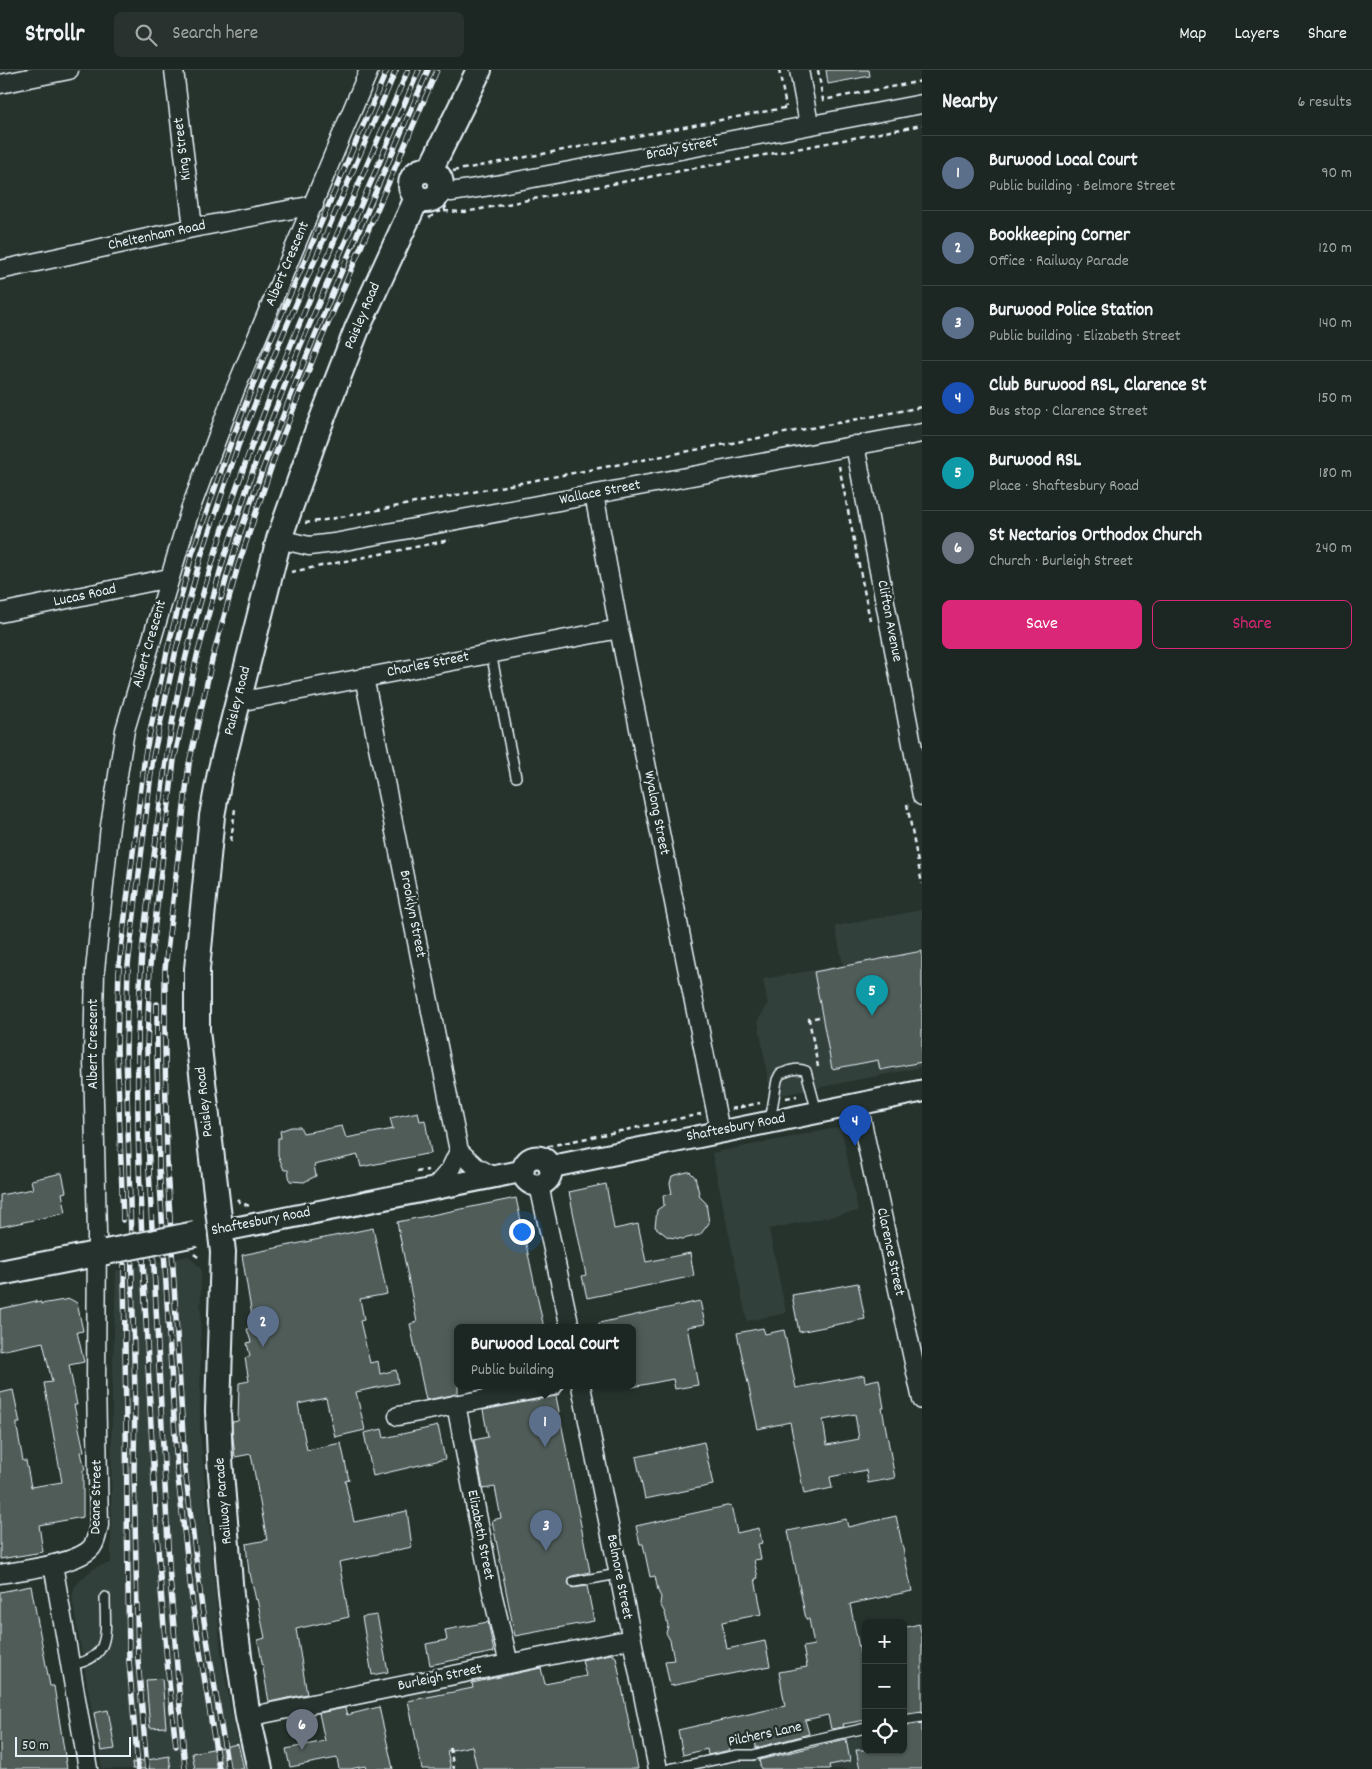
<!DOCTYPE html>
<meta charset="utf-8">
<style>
:root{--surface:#1c2622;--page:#29322f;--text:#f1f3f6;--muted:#a0a5a5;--line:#3a4340;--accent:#db2777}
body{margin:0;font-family:Dekko,sans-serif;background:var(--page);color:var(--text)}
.controls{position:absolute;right:15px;bottom:15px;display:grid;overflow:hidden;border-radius:8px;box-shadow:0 1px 4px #0004}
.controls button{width:45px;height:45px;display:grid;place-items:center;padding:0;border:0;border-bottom:1px solid var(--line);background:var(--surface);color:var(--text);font:25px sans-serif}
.scale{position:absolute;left:15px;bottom:12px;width:116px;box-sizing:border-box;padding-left:5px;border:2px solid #e8f1f8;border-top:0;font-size:14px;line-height:18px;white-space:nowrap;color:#e8f1f8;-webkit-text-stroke:4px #26332d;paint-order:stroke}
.you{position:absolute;left:521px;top:1161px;width:18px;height:18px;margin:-12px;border:4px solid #fff;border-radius:50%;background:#1a73e8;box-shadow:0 0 0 8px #1a73e833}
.badge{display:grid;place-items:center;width:32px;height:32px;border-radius:50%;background:var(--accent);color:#fff;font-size:16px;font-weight:700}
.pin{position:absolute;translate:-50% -41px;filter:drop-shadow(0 1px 2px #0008)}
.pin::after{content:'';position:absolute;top:26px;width:18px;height:15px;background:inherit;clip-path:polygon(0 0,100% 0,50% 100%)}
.popup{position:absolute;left:454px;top:1254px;width:182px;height:65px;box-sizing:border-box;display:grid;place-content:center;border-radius:8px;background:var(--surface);filter:drop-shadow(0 1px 4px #0005);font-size:16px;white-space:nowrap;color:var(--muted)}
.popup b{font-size:19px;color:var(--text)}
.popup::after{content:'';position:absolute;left:50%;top:100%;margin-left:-10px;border:10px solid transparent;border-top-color:var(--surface)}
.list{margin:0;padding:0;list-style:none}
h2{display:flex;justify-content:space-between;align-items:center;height:65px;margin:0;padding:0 20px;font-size:21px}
h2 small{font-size:16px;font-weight:400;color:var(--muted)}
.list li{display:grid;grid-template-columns:32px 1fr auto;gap:15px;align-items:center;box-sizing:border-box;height:75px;padding:0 20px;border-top:1px solid var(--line)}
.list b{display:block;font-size:19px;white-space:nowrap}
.list p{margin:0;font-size:16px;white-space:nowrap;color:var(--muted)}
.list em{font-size:16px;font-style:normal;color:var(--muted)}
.actions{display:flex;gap:10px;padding:15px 20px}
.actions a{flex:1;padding:11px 0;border:1px solid var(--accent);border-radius:8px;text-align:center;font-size:18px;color:var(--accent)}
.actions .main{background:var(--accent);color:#fff}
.icon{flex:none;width:28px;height:28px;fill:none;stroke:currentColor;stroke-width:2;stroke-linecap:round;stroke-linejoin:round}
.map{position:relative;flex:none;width:922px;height:1699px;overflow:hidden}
header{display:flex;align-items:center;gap:30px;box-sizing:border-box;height:70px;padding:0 25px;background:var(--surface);border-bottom:1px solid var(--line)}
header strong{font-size:24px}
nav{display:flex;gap:28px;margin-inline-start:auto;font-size:18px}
.search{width:350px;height:45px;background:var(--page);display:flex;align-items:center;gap:12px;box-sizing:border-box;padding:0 18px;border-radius:8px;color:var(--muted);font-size:19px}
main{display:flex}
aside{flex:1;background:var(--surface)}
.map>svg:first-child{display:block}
.built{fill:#333f3a}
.building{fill:#505c59;stroke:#e8f1f8;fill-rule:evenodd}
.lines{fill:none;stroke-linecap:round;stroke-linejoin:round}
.service-casing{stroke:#e8f1f8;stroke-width:12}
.minor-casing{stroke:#e8f1f8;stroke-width:21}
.tertiary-casing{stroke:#e8f1f8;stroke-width:25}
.secondary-casing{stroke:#e8f1f8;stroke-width:28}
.path{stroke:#e8f1f8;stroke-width:2.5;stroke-dasharray:5 4;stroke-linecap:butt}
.service{stroke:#26332d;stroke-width:9}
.minor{stroke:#26332d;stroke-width:18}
.tertiary{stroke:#26332d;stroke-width:21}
.secondary{stroke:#26332d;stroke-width:24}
.rail-casing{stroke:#e8f1f8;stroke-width:5.5}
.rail{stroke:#26332d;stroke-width:4;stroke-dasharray:11;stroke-linecap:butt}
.secondary-bridge-casing{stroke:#e8f1f8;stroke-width:28;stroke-linecap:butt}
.secondary-bridge{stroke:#26332d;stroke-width:24}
.labels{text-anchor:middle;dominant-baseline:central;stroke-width:5;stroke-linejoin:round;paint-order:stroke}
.street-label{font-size:15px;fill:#e8f1f8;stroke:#26332d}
</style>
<header>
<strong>Strollr</strong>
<div class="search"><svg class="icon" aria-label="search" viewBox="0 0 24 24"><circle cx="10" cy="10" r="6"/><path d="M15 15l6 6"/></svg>Search here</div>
<nav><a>Map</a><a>Layers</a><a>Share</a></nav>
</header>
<main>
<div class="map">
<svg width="922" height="1699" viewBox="0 0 922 1699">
<rect width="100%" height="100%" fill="#26332d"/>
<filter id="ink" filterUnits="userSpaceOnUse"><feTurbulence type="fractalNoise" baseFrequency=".02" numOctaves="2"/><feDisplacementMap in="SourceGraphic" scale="10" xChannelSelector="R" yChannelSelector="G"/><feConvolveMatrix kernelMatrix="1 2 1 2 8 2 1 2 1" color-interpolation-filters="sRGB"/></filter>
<g filter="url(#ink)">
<path class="built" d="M 922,840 L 922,997 L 771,1027 L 758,950 L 768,935 L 763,909 L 843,895 L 835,856 Z
M 841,1057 L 858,1141 L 769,1159 L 786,1243 L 747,1251 L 712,1083 Z
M 189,1186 L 201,1199 L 200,1360 L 221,1583 L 231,1641 L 244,1699 L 102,1699 L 72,1527 L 75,1516 L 87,1504 L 96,1497 L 111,1493 L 112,1328 L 116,1201 Z
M 472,1613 L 495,1699 L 425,1699 L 409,1625 Z
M 866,1666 L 866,1680 L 922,1699 L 704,1699 Z"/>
<path class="building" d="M 826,0 L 869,0 L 870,6 L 828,14 Z
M 922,881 L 922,992 L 880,1000 L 878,990 L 832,999 L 814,902 Z
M 418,1042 L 420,1051 L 425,1050 L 431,1083 L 361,1097 L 358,1085 L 314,1095 L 316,1106 L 304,1112 L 290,1111 L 288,1100 L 284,1100 L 278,1085 L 278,1068 L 281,1068 L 280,1061 L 291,1057 L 300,1057 L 303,1063 L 342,1056 L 346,1068 L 393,1059 L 390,1048 Z
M 687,1102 L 690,1102 L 695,1107 L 700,1127 L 706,1133 L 709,1153 L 700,1165 L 683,1169 L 668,1167 L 655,1157 L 657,1140 L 664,1135 L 663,1125 L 672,1124 L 670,1113 L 672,1106 Z
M 62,1103 L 66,1122 L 62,1123 L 66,1143 L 0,1157 L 0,1125 L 33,1119 L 31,1110 Z
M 606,1114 L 614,1159 L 638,1154 L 646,1192 L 690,1183 L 694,1206 L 587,1228 L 582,1206 L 586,1205 L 569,1122 Z
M 516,1128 L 544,1258 L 458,1258 L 458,1324 L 426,1330 L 410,1254 L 417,1252 L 397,1152 Z
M 373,1158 L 387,1224 L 360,1229 L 364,1250 L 360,1251 L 370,1293 L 378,1291 L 380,1304 L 396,1300 L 398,1313 L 356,1322 L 365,1360 L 335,1367 L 326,1328 L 298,1334 L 307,1380 L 341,1373 L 349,1410 L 345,1411 L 354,1452 L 407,1441 L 412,1477 L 339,1492 L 349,1547 L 296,1559 L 307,1624 L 269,1632 L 258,1570 L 265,1568 L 257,1529 L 256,1530 L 250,1503 L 249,1503 L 246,1474 L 267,1470 L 251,1384 L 235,1387 L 232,1358 L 232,1352 L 238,1351 L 239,1313 L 249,1311 L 245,1288 L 250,1286 L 247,1273 L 251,1272 L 247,1259 L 254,1258 L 242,1185 Z
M 858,1213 L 865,1249 L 799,1262 L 792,1225 Z
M 70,1229 L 77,1233 L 83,1261 L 77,1262 L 84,1292 L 69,1295 L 77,1335 L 74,1335 L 84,1381 L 81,1382 L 85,1400 L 83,1400 L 83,1447 L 39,1455 L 43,1482 L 0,1489 L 0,1323 L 13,1320 L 20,1353 L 17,1353 L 17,1358 L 23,1391 L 26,1391 L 31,1417 L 62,1412 L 44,1313 L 52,1312 L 43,1272 L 0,1281 L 0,1239 L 36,1231 L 36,1233 L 41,1232 L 41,1234 Z
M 700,1231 L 705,1254 L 687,1257 L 698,1315 L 675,1319 L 673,1309 L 632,1317 L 632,1258 L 599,1258 L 599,1253 Z
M 763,1258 L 765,1264 L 784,1260 L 796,1318 L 864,1305 L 865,1312 L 879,1309 L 884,1338 L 882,1338 L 895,1408 L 868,1413 L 866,1400 L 830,1407 L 832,1418 L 804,1424 L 790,1352 L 758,1359 L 737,1263 ZM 855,1344 L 859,1369 L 827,1375 L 823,1350 Z
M 556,1326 L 590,1502 L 572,1506 L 570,1508 L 568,1513 L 572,1518 L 587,1516 L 594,1551 L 515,1566 L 492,1450 L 501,1448 L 495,1417 L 483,1419 L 474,1370 L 488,1367 L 483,1340 Z
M 438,1356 L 445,1389 L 373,1406 L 364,1363 L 382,1359 L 384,1368 Z
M 704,1372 L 713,1415 L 645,1429 L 636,1387 Z
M 731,1435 L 737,1463 L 759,1458 L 762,1473 L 758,1474 L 761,1489 L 754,1490 L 758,1508 L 755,1509 L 762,1544 L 722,1552 L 727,1579 L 765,1571 L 770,1596 L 670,1616 L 665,1591 L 674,1590 L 670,1570 L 666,1563 L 668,1556 L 665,1543 L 660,1534 L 661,1527 L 658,1521 L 655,1506 L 650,1507 L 643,1474 L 640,1474 L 636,1456 Z
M 896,1446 L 912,1521 L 850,1534 L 866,1612 L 866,1650 L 843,1654 L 844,1657 L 831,1659 L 828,1645 L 805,1650 L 809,1664 L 756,1678 L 755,1669 L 729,1675 L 730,1680 L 708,1685 L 707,1679 L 683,1685 L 678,1660 L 785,1636 L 779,1602 L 807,1597 L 803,1577 L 814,1575 L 809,1549 L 806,1549 L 788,1461 L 846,1449 L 848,1457 Z
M 31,1516 L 50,1616 L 54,1616 L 67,1699 L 0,1699 L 0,1522 Z
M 377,1545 L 388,1602 L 372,1605 L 362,1547 Z
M 488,1552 L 494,1582 L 430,1595 L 426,1574 L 447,1570 L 445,1560 Z
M 919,1554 L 922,1566 L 922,1641 L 903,1644 L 903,1558 Z
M 611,1584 L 616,1587 L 638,1699 L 477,1699 L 472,1676 L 447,1681 L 451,1699 L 422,1699 L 408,1631 L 473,1618 L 472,1613 L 541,1598 L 545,1614 L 586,1606 L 582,1590 Z
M 162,1609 L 166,1657 L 150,1658 L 146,1610 Z
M 379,1637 L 393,1699 L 366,1699 L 365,1696 L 350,1699 L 339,1699 L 337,1688 L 290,1697 L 286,1679 L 325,1671 L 319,1643 L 345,1638 L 347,1645 Z
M 108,1640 L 115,1679 L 101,1681 L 94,1643 Z
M 922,1653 L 922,1699 L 860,1699 L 856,1680 L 903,1680 L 903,1656 Z
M 846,1669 L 850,1691 L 829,1695 L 830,1699 L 761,1699 L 759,1690 Z
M 238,1674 L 244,1699 L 195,1699 L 192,1683 Z
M 169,1686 L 171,1699 L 133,1699 L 132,1693 Z"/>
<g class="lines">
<defs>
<path id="service" d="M 491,583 L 516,707
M 770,1051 L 777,1010 L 780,1004 C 789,1001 796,997 806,1001 L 817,1042
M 574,1512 L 618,1504
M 69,1595 C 113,1589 105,1562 105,1527
M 903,1650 L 922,1647
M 669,1699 L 738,1685 L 753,1685 L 803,1672 L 866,1658"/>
<path id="minor" d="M 174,0 L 193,158
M 799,0 L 809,54
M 0,14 L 69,0
M 441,120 L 451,122 L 496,115 L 922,34
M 0,200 L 193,158 L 314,135
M 855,375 L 922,726
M 594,424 L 619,559 L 720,1061
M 279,469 L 309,476 L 334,473 L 922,363
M 0,543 L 169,508
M 364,607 L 459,1081 L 476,1097 L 493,1106
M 238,632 L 619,559
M 858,1034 L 922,1330
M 539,1115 L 570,1258
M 433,1119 L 450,1100 L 459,1081
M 581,1316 L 658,1699
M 456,1334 L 491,1518 L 509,1594
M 398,1346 L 553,1316
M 53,1494 L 88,1699
M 0,1504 C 22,1500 79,1494 92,1477 C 97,1470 97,1463 99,1455 L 96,1314 L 97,1162 L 93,989 L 95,900 L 110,756 L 125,660 L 190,440 L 235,320 L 369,0
M 248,1647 L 631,1569"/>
<path id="tertiary" d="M523 1101a14 14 0 1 1 28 0a14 14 0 1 1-28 0Z
M 550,1097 L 922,1021
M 221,1161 L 523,1101"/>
<path id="secondary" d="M411 115a15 15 0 1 1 30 0a15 15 0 1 1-30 0Z
M 430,100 L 479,0
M 0,1203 L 106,1182
M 260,1699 L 248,1647 L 239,1586 L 231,1525 L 220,1390 L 218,1341 L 223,1182 L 197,961 L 197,899 L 212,746 L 220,703 L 279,469 L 317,362 L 357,259 L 417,128"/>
</defs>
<use href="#service" class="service-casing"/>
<use href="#minor" class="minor-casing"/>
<use href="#tertiary" class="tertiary-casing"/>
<use href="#secondary" class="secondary-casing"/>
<path class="path" d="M 779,0 L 786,37
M 818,0 L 823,30 L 922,11
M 453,101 L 789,37
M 444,141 L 465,142 L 922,55
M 429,148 L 438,142 L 444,141 L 446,136
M 839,396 L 870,550
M 305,453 L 325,450 L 922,337
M 291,502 L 450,470
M 907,734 L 922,814
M 231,771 L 235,739
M 818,997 L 809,949 L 819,947
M 786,1028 L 797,1026
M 731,1039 L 760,1033
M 521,1082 L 701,1044
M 416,1102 L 428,1100
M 237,1129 L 240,1132 L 249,1136
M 194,1184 L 201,1189
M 450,1678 L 454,1699"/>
<use href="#service" class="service"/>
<use href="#minor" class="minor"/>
<use href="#tertiary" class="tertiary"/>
<use href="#secondary" class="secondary"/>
<defs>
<path id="rail" d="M 221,528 C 238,463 262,400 286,338 C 330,224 380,112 428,0
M 157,934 L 157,980 L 159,1097 L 177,1399 L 193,1538 L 219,1699
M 123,1150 L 117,979 L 119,895 L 145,685 L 168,577 L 192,484 L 230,375 L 270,271 L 387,0
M 124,1195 L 129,1591 L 138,1699
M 176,1676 C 160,1542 153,1406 147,1271 C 141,1147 133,1023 141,899 C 143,859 150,818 155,778 C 162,712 171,647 187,582 C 238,380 326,191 408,0
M 147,1699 L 138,1590 L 134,1400 L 135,1323 L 126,981 L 128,895 L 153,687 L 176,580 L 201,486 L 238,376 L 279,274 L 396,0
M 185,1699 L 169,1495 L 149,1099 L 147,979 L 150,896 L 174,690 L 197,586 L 223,491 L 259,382 L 299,279 L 419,0
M 228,1699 L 202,1538 L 185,1399 L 167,1097 L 165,980 L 165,899 L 189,694 L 212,590 L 238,496 L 275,386 L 315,284 L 437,0"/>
</defs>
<use href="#rail" class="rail-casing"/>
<use href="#rail" class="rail"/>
<defs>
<path id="secondary-bridge" d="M 106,1182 L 195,1164"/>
</defs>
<use href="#secondary-bridge" class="secondary-bridge-casing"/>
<use href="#secondary-bridge" class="secondary-bridge"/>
</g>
</g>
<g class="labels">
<g class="street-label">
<text transform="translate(183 79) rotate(-97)">King Street</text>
<text transform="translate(682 79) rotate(-11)">Brady Street</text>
<text transform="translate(157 166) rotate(-12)">Cheltenham Road</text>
<text transform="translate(288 194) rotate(-67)">Albert Crescent</text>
<text transform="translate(363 246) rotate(-67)">Paisley Road</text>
<text transform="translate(600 423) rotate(-11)">Wallace Street</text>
<text transform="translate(85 526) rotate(-12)">Lucas Road</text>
<text transform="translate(889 551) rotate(79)">Clifton Avenue</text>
<text transform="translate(150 574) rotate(-74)">Albert Crescent</text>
<text transform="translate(428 595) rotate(-11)">Charles Street</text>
<text transform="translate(238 631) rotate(-76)">Paisley Road</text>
<text transform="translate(656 743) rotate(79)">Wyalong Street</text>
<text transform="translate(412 844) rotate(79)">Brooklyn Street</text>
<text transform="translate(94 974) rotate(-90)">Albert Crescent</text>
<text transform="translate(205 1032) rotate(-96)">Paisley Road</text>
<text transform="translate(736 1058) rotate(-11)">Shaftesbury Road</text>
<text transform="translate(261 1152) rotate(-11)">Shaftesbury Road</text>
<text transform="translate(890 1182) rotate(78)">Clarence Street</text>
<text transform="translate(97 1427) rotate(-89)">Deane Street</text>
<text transform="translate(224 1431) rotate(-95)">Railway Parade</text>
<text transform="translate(480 1465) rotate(79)">Elizabeth Street</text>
<text transform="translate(619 1507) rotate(79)">Belmore Street</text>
<text transform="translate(440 1608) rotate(-12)">Burleigh Street</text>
<text transform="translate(765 1665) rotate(-12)">Pilchers Lane</text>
</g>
</g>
</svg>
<div class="controls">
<button>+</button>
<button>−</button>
<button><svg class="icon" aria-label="locate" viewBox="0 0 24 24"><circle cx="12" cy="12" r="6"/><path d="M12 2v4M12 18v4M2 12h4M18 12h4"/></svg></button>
</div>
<div class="scale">50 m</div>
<div class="you"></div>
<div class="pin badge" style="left:545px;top:1377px;background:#5c6f8a">1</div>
<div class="popup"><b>Burwood Local Court</b>Public building</div>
<div class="pin badge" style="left:263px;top:1277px;background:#5c6f8a">2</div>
<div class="pin badge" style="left:546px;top:1481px;background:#5c6f8a">3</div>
<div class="pin badge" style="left:855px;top:1076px;background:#1a4fb4">4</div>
<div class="pin badge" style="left:872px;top:946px;background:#0f9aa8">5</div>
<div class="pin badge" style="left:302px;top:1680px;background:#6b7280">6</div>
</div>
<aside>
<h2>Nearby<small>6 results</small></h2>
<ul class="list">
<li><span class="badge" style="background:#5c6f8a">1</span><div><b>Burwood Local Court</b><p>Public building · Belmore Street</p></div><em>90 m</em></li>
<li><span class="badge" style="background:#5c6f8a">2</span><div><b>Bookkeeping Corner</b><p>Office · Railway Parade</p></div><em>120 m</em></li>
<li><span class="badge" style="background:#5c6f8a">3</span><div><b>Burwood Police Station</b><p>Public building · Elizabeth Street</p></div><em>140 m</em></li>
<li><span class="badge" style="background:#1a4fb4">4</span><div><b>Club Burwood RSL, Clarence St</b><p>Bus stop · Clarence Street</p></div><em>150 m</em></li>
<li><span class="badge" style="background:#0f9aa8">5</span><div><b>Burwood RSL</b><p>Place · Shaftesbury Road</p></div><em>180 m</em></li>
<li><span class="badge" style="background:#6b7280">6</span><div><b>St Nectarios Orthodox Church</b><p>Church · Burleigh Street</p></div><em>240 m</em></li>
</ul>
<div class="actions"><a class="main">Save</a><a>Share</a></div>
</aside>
</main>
